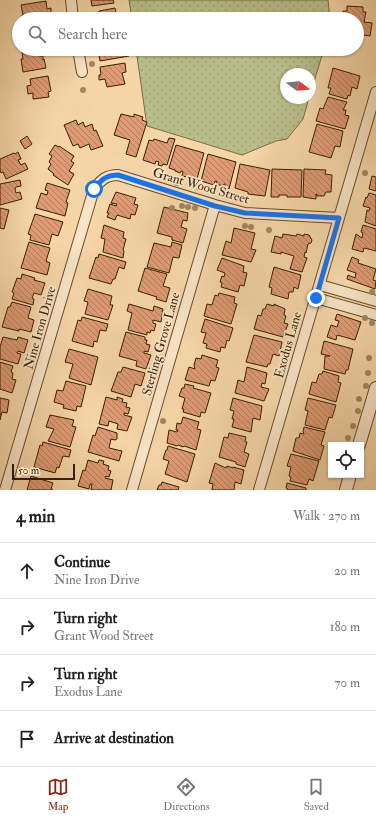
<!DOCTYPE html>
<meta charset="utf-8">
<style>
:root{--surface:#fff;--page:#f6f6f6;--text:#222;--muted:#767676;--line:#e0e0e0;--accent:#8f2418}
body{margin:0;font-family:"IM FELL Double Pica",serif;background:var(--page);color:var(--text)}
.controls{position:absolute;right:12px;bottom:12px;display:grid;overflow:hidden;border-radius:0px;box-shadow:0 1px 3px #0004}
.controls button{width:36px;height:36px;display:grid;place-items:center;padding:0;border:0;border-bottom:1px solid var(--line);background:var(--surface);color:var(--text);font:20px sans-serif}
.compass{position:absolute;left:280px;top:68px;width:36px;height:36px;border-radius:50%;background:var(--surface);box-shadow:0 1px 3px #0004;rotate:106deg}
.scale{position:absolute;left:12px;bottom:10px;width:63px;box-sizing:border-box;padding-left:4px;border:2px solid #391f02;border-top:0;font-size:11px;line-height:14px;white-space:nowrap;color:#391f02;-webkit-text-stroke:3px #f9e4c7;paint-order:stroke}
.stop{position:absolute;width:12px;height:12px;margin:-9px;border:3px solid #1a73e8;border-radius:50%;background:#fff}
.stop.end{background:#1a73e8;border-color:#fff;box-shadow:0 1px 4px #0008}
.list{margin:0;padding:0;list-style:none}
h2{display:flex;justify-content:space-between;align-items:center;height:52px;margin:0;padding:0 16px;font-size:17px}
h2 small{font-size:13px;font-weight:400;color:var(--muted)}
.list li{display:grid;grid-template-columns:26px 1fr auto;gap:12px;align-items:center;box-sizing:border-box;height:56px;padding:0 16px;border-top:1px solid var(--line)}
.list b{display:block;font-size:15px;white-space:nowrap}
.list p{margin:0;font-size:13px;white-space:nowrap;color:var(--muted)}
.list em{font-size:13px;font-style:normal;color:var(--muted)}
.icon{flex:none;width:22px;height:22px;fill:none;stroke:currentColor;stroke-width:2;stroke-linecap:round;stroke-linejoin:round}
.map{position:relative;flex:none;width:376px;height:490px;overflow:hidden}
.search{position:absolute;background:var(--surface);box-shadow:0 1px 3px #0004;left:12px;right:12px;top:12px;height:44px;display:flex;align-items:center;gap:10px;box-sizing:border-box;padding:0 14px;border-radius:22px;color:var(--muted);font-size:15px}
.sheet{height:276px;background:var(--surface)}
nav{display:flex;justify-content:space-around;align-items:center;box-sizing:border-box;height:56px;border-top:1px solid var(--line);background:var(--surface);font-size:11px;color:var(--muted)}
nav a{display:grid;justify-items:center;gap:2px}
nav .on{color:var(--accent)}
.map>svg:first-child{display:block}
.grass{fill:url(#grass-dots);stroke:#786e46}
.building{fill:url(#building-back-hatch);stroke:#391f02}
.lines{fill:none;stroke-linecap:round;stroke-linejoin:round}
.minor-casing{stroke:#684d2c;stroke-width:12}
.tertiary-casing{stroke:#684d2c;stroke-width:14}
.minor{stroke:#f9e4c7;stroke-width:10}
.tertiary{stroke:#f9e4c7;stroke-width:12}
.tree{fill:#a08760}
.route{stroke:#1a73e8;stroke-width:5}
.labels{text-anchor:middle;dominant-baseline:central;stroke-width:3.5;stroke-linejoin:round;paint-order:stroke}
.street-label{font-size:13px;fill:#391f02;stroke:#f9e4c7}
</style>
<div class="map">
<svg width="376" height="490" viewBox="0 0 376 490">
<defs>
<pattern id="grass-dots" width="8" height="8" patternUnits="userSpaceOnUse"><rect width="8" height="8" fill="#b8be8b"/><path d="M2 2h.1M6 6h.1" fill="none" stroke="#9fa376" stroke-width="1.8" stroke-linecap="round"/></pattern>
<pattern id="building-back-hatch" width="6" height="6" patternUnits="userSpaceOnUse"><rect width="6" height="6" fill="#df9b75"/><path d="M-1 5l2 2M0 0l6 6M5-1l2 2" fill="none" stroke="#b67e5e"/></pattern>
</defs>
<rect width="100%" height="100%" fill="#f6d6a9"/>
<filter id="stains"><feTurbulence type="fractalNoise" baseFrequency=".005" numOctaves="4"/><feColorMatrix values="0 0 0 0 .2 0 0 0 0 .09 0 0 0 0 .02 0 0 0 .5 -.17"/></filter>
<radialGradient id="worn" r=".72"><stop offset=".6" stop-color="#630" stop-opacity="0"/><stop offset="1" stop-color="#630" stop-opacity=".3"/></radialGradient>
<path class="grass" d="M 129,0 L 328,0 L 330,19 L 132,19 Z
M 136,49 L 324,49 L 310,95 L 310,74 L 286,74 L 286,98 L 309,98 L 303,119 L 287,139 L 276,141 L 242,155 L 147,126 Z"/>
<path class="building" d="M 91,0 L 113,0 L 114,3 L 92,6 Z
M 46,1 L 47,9 L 51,8 L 51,19 L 21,19 L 21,16 L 23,15 L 21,5 Z
M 347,6 L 363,7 L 363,12 L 366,12 L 364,22 L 372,23 L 370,36 L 357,34 L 357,19 L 342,19 L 343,11 L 347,11 Z
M 115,8 L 117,17 L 120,16 L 120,19 L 94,19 L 93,14 L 99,13 L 99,11 Z
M 102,49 L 128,49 L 129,56 L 100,61 L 98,50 Z
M 39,50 L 40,56 L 43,56 L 43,60 L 44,59 L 46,68 L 23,72 L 21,59 L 23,59 L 22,52 Z
M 125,63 L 126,72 L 122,73 L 125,84 L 107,87 L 105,79 L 99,80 L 99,75 L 101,75 L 100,67 Z
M 333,68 L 360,76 L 357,89 L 352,87 L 350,96 L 348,95 L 347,99 L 329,94 L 331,88 L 328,88 Z
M 48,76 L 51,91 L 48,92 L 49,97 L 33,99 L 33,93 L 28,94 L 27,86 L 31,85 L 30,79 Z
M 328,97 L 347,102 L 343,110 L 346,110 L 345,115 L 349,116 L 345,129 L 316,121 L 320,108 L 323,109 Z
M 121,114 L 134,117 L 134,114 L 143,117 L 142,120 L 147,122 L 136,157 L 126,154 L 130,140 L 114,135 Z
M 76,120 L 78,125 L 83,122 L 85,127 L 92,124 L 94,131 L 96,130 L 103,146 L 91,150 L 89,144 L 80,148 L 78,144 L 73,146 L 64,125 Z
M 317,124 L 343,131 L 340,147 L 335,146 L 331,158 L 309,152 Z
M 27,136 L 32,144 L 25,149 L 20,141 Z
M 169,138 L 175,139 L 167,165 L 163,164 L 162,166 L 158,165 L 159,162 L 156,161 L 155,164 L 143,160 L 149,140 L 153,141 L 154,139 L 167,143 Z
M 55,145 L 59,147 L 59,146 L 74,156 L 71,161 L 74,163 L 69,171 L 74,174 L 68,185 L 53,175 L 54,174 L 48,169 L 51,164 L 49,162 L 52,156 L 49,154 Z
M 176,145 L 204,153 L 197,179 L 182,176 L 183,172 L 181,171 L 180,173 L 175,171 L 175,170 L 169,168 Z
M 18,152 L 21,159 L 18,160 L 21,165 L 25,163 L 28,169 L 6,179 L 3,172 L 1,173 L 0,170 L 0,159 L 14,153 L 15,154 Z
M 208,154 L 236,162 L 229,189 L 224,188 L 225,184 L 224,184 L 223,186 L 216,184 L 217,182 L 215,181 L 214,185 L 201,181 Z
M 240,164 L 270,170 L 265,196 L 248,194 L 248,192 L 235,188 Z
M 272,169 L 302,170 L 301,197 L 287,197 L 287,195 L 279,195 L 279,197 L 271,197 Z
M 304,169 L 326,170 L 325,174 L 332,175 L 331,192 L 326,192 L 324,196 L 317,196 L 317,194 L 316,194 L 316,199 L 303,197 Z
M 372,176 L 376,177 L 376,191 L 369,189 Z
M 20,180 L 21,186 L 16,187 L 15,189 L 16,193 L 20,192 L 22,199 L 0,205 L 0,184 Z
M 47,183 L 70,190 L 66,202 L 68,203 L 65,216 L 36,208 L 41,193 L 47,195 L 48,191 L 45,190 Z
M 116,192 L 136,198 L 134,204 L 138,205 L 135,215 L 131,214 L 130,219 L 117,215 L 115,220 L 107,217 L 109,213 L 107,213 L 110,204 L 116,206 L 117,204 L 111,203 Z
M 369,193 L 376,195 L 376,226 L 365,222 L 367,210 L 369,211 L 370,208 L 363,206 L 366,197 L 367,198 Z
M 164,207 L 188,213 L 187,221 L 183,220 L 181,227 L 187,229 L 183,243 L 172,240 L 172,237 L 157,233 Z
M 0,208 L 9,210 L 4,229 L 0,228 Z
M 35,214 L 63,222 L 58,236 L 52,234 L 49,245 L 30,240 L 31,235 L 28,234 Z
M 104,225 L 124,232 L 123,238 L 126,239 L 123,250 L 124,251 L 123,258 L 103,252 L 105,239 L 101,238 Z
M 363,225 L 376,229 L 376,251 L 364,248 L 363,252 L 352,249 L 356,234 L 362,238 L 363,233 L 361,232 Z
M 234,228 L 255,233 L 251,249 L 256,250 L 251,262 L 222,255 L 226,241 L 231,243 Z
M 283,234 L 296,236 L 297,234 L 304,236 L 304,234 L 309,235 L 312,240 L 311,243 L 308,244 L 306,253 L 305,252 L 304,257 L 307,258 L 302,272 L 290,269 L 294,256 L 281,252 L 281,254 L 271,252 L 275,236 L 282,238 Z
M 29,242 L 50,248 L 46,261 L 50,263 L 47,275 L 21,268 Z
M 172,242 L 182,245 L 179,258 L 173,257 L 169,273 L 147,267 L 154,243 L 171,247 Z
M 99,254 L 126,262 L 124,269 L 119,267 L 115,279 L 113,279 L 111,284 L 89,278 L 96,257 L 98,258 Z
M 352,257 L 359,260 L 358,263 L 376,269 L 373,280 L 376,281 L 375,289 L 347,279 L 348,275 L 355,278 L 356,273 L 347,270 Z
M 222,258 L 244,266 L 243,272 L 247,273 L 244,286 L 240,285 L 238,292 L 221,287 L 222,283 L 220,282 L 222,276 L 224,277 L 225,273 L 217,270 Z
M 274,267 L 301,275 L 298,289 L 294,287 L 293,292 L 289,292 L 288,299 L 271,294 L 272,288 L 269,287 Z
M 145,268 L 167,274 L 163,286 L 170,288 L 166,302 L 156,299 L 157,297 L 138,291 Z
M 22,274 L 35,278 L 34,280 L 45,283 L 41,295 L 34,293 L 32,298 L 34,299 L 33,305 L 12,299 L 14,293 L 12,292 L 17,278 L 21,279 Z
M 88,289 L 112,296 L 110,305 L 113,305 L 108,320 L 85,314 L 88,302 L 84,301 Z
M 219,293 L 235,297 L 234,303 L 237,304 L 231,324 L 204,316 L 207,304 L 212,305 L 215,295 L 218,296 Z
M 12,302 L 31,307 L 28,318 L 34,320 L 31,332 L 19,329 L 19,331 L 2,327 L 8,307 L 10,307 Z
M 129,304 L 153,311 L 154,306 L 163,309 L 161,322 L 153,320 L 153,323 L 156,324 L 154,331 L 151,330 L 150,333 L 147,332 L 147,335 L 128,330 L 132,313 L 127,311 Z
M 267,304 L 274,306 L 274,304 L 285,309 L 284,315 L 286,316 L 284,323 L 288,324 L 283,337 L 254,329 L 258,315 L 261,316 L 263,309 L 265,309 Z
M 337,314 L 361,322 L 355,340 L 337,335 L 336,340 L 327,337 L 331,325 L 337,327 L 339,321 L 335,320 Z
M 82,317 L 108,324 L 106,331 L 100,330 L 97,342 L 94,341 L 93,347 L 72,341 L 78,320 L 81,321 Z
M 205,319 L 233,328 L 229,341 L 227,340 L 225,348 L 221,347 L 220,352 L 206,348 L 207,344 L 203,343 L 206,333 L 201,332 Z
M 126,332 L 145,337 L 145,340 L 147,340 L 146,344 L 150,345 L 148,352 L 144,351 L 144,353 L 151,355 L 146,369 L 136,366 L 137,361 L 119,356 Z
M 254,335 L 282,342 L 279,356 L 273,354 L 270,364 L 268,364 L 267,367 L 246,362 Z
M 3,337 L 17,340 L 18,337 L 28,340 L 24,353 L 18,351 L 17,353 L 21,354 L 18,364 L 0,359 L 0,347 Z
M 324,341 L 353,349 L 348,370 L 346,370 L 345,374 L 324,369 L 325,356 L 330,356 L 321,354 Z
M 69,349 L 98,357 L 91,385 L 69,378 L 73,364 L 65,362 Z
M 202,355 L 218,360 L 216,367 L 219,368 L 215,381 L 211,380 L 209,386 L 185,380 L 189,367 L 195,369 L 194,365 L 196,358 L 201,359 Z
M 0,362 L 13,366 L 11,372 L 13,373 L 12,379 L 16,380 L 12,393 L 0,389 Z
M 123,367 L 145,373 L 141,386 L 135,384 L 131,397 L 111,391 L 118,372 L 121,372 Z
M 247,367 L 267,373 L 265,384 L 262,383 L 261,387 L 269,389 L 264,401 L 235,393 L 238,380 L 244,382 Z
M 323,371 L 339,376 L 338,382 L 341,383 L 336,402 L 309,394 L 312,382 L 316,383 L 319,374 L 322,374 Z
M 66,381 L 86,386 L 81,407 L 77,406 L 76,411 L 63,408 L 64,405 L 54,402 L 57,390 L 63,391 Z
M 185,384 L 194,386 L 193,388 L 211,393 L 205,413 L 201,412 L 200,417 L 183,412 L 184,409 L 182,409 L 185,398 L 179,396 L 182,388 L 184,388 Z
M 106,397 L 117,400 L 117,397 L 123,399 L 122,402 L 127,403 L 126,407 L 130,408 L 128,414 L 124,413 L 124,415 L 132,417 L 127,431 L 117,429 L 118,424 L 109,421 L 108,426 L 99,424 Z
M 0,398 L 9,400 L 7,413 L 2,412 L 0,420 Z
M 233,398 L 262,406 L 260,420 L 253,418 L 251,432 L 232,427 L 234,419 L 232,419 L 234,411 L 230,410 Z
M 308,398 L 336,405 L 332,418 L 329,417 L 325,430 L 305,425 L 308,411 L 305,410 Z
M 50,415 L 74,420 L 72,426 L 76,427 L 70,447 L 48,441 L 54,429 L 46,427 Z
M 183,417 L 199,422 L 197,429 L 201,430 L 196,450 L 184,446 L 183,447 L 178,445 L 177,446 L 167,443 L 169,430 L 177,432 L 178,430 L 176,430 L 177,423 L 181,424 Z
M 98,427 L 117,433 L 117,439 L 115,440 L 111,439 L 109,448 L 122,451 L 119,461 L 88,452 L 93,435 L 95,436 Z
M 304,427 L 325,432 L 321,445 L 324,446 L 320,460 L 293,451 L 296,438 L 299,438 L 300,433 L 304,434 L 304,433 L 303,432 Z
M 229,433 L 246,437 L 245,441 L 247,442 L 244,452 L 249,454 L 245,467 L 236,464 L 236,462 L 219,457 L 224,437 L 228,438 Z
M 43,442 L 71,450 L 69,457 L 63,456 L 59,468 L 57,467 L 55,473 L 34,467 L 40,445 L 42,446 Z
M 168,446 L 195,454 L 187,482 L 165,474 L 169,461 L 163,459 L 166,450 L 167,450 Z
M 291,454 L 319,461 L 313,481 L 309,479 L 307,485 L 290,481 L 291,477 L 289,476 L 291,467 L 287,466 Z
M 88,460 L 98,463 L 99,460 L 104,461 L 103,464 L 109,466 L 108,470 L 111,471 L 109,477 L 106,476 L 105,478 L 113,480 L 111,490 L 91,490 L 92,484 L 90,484 L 89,489 L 78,486 L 83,470 L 85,471 Z
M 215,463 L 226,468 L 227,466 L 233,468 L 233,467 L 244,470 L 241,484 L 235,482 L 234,490 L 212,490 L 213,484 L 209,483 Z
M 31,476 L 53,483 L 51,489 L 53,490 L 27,490 Z
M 162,482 L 179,487 L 178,490 L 157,490 L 159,485 L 161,485 Z
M 287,483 L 306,488 L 306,490 L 287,490 L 288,489 L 286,488 Z"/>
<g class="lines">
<defs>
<path id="minor" d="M 71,0 L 73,19
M 78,49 L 82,72
M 320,285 L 376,301
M 316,298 L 376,315
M 5,490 L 94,189 C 101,180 106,175 118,175 L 215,205 L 245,213 L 339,218
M 132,490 L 215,205
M 259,490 L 376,92"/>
<path id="tertiary" d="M 359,445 L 376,388
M 346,490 L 350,475"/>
</defs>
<use href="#minor" class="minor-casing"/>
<use href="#tertiary" class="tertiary-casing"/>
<use href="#minor" class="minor"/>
<use href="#tertiary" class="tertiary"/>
</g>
<g class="tree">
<circle cx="92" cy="64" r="3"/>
<circle cx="83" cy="90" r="3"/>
<circle cx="365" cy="173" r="3"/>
<circle cx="177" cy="183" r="3"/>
<circle cx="199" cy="188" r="3"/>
<circle cx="182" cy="206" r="3"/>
<circle cx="188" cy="207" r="3"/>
<circle cx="172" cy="208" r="3"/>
<circle cx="195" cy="208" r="3"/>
<circle cx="245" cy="226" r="3"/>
<circle cx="251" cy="227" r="3"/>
<circle cx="269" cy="230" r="3"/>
<circle cx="372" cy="292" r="3"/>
<circle cx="365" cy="318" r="3"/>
<circle cx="372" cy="323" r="3"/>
<circle cx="369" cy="358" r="3"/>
<circle cx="368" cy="373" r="3"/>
<circle cx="366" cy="386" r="3"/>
<circle cx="359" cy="399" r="3"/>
<circle cx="358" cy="411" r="3"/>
<circle cx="163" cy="421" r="3"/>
<circle cx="353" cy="426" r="3"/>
<circle cx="348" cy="438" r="3"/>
</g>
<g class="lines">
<path class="route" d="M 94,189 C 101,180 106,175 118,175 L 215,206 L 245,213 L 339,218 L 316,298"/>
</g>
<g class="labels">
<g class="street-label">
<text transform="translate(201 186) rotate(16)">Grant Wood Street</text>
<text transform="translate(40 328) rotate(-74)">Nine Iron Drive</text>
<text transform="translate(161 344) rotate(-74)">Sterling Grove Lane</text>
<text transform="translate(288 345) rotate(-74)">Exodus Lane</text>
</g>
</g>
<rect width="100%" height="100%" filter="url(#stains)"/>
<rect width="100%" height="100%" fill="url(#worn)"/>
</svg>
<div class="controls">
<button><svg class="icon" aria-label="locate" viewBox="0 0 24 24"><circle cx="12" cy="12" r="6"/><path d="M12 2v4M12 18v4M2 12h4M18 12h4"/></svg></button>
</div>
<svg class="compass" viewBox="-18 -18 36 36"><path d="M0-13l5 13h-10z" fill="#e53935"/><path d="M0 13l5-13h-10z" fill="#767676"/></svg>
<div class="scale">50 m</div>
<div class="stop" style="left:94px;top:189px"></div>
<div class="stop end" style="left:316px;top:298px"></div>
<div class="search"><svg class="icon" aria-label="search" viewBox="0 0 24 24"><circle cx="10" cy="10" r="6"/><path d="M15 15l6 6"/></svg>Search here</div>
</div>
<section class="sheet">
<h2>4 min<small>Walk · 270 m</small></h2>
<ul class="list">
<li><svg class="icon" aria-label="ahead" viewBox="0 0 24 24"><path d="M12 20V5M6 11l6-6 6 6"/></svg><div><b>Continue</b><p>Nine Iron Drive</p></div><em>20 m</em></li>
<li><svg class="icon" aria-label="right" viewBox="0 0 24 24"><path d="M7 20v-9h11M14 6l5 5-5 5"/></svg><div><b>Turn right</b><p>Grant Wood Street</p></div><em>180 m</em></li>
<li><svg class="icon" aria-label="right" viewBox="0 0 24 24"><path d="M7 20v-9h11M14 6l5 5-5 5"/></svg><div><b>Turn right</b><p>Exodus Lane</p></div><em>70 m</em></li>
<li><svg class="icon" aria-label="arrive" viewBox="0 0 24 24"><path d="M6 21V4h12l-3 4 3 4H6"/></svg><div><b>Arrive at destination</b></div></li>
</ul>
</section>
<nav>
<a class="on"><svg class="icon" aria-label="map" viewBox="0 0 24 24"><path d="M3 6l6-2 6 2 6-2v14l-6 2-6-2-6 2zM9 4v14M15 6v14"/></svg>Map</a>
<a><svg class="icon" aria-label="directions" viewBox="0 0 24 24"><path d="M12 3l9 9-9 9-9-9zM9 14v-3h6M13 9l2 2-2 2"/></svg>Directions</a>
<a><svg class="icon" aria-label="saved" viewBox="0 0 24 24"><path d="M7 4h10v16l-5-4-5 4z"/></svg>Saved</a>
</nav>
